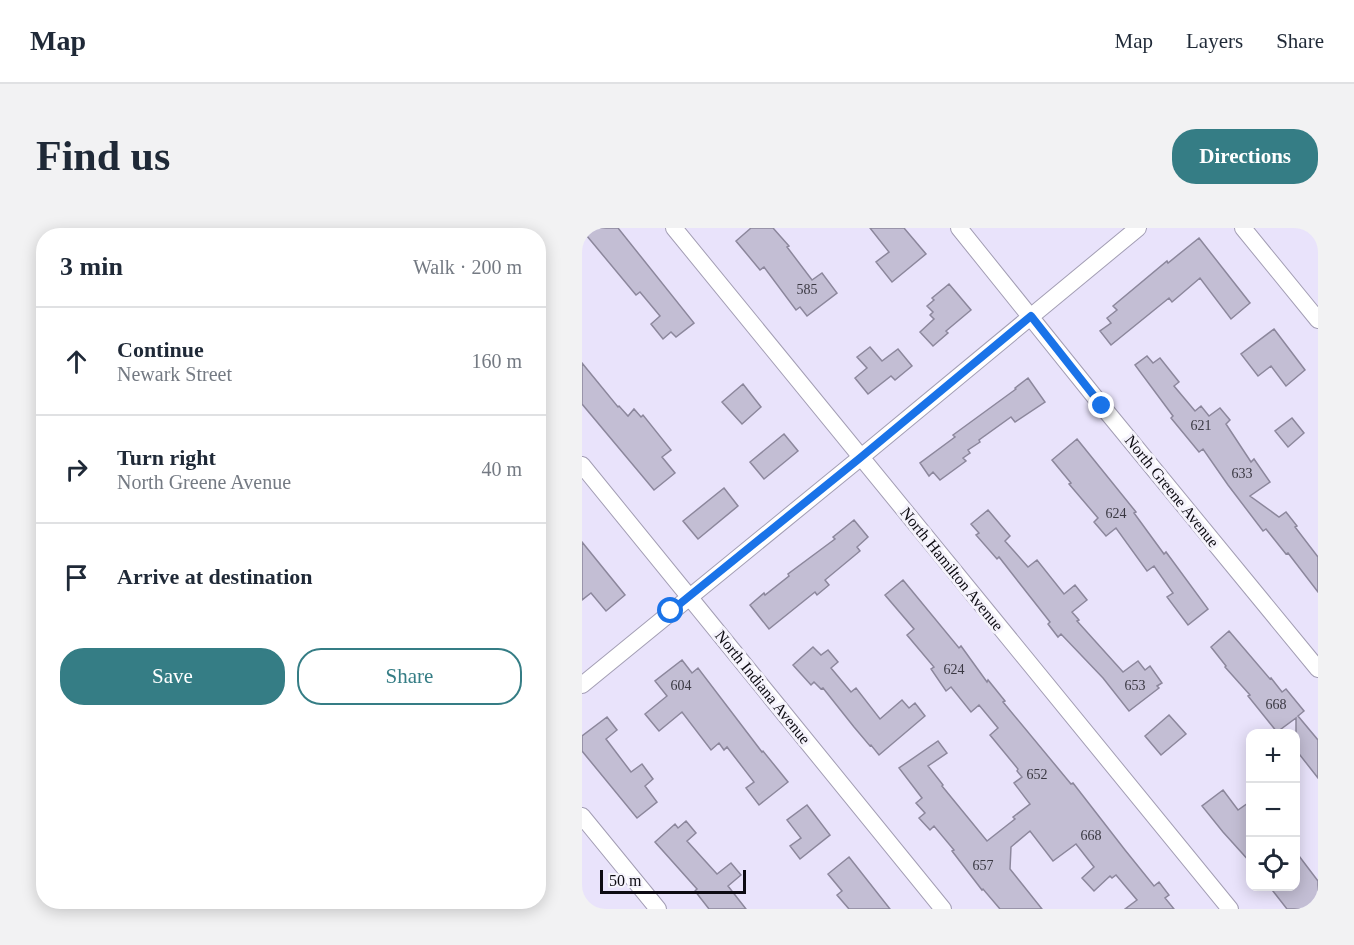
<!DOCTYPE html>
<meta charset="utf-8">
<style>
:root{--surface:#fff;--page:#f2f2f3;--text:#1f2937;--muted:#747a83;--line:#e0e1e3;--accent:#357d85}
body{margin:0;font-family:"Times New Roman",serif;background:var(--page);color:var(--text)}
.controls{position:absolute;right:18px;bottom:18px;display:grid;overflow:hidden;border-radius:12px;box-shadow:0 3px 15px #0003}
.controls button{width:54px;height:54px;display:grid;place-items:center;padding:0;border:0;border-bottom:2px solid var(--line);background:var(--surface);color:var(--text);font:30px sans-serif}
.scale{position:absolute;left:18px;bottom:15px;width:146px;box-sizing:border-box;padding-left:6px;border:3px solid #0d0b12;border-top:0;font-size:16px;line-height:21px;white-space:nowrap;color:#0d0b12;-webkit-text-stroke:4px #f5f3fc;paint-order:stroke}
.stop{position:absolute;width:18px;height:18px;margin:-14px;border:4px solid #1a73e8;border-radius:50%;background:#fff}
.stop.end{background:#1a73e8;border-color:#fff;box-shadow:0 2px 6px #0008}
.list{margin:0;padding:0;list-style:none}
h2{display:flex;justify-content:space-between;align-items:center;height:78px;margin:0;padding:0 24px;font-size:26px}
h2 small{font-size:20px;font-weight:400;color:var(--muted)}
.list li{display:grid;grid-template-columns:39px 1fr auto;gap:18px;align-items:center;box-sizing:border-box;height:108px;padding:0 24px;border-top:2px solid var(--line)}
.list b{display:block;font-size:22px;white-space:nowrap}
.list p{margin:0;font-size:20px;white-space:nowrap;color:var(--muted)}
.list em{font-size:20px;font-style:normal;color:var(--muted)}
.actions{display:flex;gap:12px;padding:18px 24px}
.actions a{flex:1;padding:14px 0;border:2px solid var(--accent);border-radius:24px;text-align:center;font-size:21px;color:var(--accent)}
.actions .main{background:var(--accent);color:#fff}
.icon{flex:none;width:33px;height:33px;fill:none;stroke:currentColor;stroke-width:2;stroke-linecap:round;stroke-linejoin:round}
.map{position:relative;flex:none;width:736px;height:681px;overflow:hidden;border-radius:24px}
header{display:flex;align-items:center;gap:36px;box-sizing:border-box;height:84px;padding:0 30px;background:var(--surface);border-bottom:2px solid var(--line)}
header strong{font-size:28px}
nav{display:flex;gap:33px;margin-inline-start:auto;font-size:21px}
.intro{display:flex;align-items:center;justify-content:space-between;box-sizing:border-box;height:144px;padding:0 36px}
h1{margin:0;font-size:42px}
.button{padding:15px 27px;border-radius:24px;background:var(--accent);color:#fff;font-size:21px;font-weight:700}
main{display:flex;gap:36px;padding:0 36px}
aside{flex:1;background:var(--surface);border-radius:24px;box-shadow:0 3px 15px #0003}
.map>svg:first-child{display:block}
.building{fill:#c3bed4;stroke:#8c879c;stroke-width:1.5}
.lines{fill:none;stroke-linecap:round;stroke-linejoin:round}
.minor-casing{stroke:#a39eb4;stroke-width:18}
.minor{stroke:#fff;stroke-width:16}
.route{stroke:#1a73e8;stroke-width:8}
.labels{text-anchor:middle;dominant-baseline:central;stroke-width:6;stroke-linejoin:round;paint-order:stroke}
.number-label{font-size:14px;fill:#3a3842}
.street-label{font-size:16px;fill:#0d0b12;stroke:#f5f3fc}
</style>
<header>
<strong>Map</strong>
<nav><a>Map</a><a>Layers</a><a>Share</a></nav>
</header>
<div class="intro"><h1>Find us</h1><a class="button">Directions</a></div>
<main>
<aside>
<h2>3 min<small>Walk · 200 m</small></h2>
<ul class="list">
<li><svg class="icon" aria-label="ahead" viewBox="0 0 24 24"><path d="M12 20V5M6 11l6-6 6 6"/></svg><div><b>Continue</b><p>Newark Street</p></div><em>160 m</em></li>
<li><svg class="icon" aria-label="right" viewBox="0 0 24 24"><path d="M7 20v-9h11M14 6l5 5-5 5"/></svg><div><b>Turn right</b><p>North Greene Avenue</p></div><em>40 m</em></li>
<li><svg class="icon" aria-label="arrive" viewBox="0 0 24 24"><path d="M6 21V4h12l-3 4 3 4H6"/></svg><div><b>Arrive at destination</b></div></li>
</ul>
<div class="actions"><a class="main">Save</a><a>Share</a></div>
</aside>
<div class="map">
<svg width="736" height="681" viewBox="0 0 736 681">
<rect width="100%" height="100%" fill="#e9e3fb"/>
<path class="building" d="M 0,0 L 36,0 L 112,95 L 94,109 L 89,104 L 81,111 L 69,96 L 78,88 L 58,64 L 54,67 L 0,2 Z
M 169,0 L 191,0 L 207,18 L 205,19 L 230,52 L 240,45 L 255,65 L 225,88 L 218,79 L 214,82 L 182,39 L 178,42 L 154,13 Z
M 288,0 L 322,0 L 344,26 L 310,54 L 294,34 L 307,24 Z
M 617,10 L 668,75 L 649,91 L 618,50 L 590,74 L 587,70 L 529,117 L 518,103 L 529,95 L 525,90 L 535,82 L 531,78 L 585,33 L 586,35 Z
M 367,56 L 389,82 L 364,103 L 366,105 L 351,118 L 338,104 L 352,91 L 348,87 L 351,84 L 345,78 L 352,72 L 350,70 Z
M 692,101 L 723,142 L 704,158 L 689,138 L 676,148 L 659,126 Z
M 288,119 L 300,133 L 316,121 L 330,138 L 313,152 L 309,148 L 286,166 L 273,150 L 285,140 L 275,129 Z
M 565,128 L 571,135 L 578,130 L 597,154 L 592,158 L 613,183 L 619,178 L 627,188 L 638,180 L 648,192 L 644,196 L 669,234 L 672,231 L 688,254 L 668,268 L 697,289 L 704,284 L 715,298 L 713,299 L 736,329 L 736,364 L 706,325 L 704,326 L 684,301 L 681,303 L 646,257 L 621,221 L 617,224 L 589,190 L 591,188 L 553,137 Z
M 0,135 L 36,179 L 37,178 L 46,188 L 52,181 L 59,189 L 61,187 L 89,222 L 80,229 L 93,245 L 72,262 L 0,176 Z
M 446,150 L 463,174 L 433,194 L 429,189 L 397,212 L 398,214 L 386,222 L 388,225 L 381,230 L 384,233 L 358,252 L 351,244 L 347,248 L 338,235 L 373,209 L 371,207 L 434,161 L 433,160 Z
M 161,156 L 179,179 L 160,196 L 140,174 Z
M 710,190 L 722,205 L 706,219 L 693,203 Z
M 202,206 L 216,223 L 182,251 L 168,234 Z
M 495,211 L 554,284 L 552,285 L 582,326 L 584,324 L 626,381 L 606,397 L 585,369 L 591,365 L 572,338 L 565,343 L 534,300 L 524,308 L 512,294 L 516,290 L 487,256 L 489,255 L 470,232 Z
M 142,260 L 156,278 L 116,311 L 101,293 Z
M 406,282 L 428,308 L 423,313 L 446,339 L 455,332 L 482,366 L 493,357 L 505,372 L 490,384 L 497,392 L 495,393 L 541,444 L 556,433 L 563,442 L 568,438 L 580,455 L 575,458 L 577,460 L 547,483 L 521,450 L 479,406 L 476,409 L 466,396 L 468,394 L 417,329 L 415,331 L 394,307 L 397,305 L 389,296 Z
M 272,292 L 286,309 L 275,319 L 278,323 L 243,352 L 247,357 L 235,367 L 233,364 L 187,401 L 168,377 L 182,365 L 183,367 L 207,348 L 206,346 L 253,311 L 251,309 Z
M 0,314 L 43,367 L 24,383 L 9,365 L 0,372 Z
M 321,352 L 377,420 L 379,418 L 405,454 L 406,452 L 423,473 L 421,474 L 489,556 L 491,555 L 543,622 L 572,658 L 577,654 L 587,667 L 583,670 L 592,681 L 543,681 L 555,672 L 534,647 L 530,650 L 528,648 L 512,663 L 500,650 L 512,639 L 494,616 L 471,633 L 448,603 L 429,619 L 428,641 L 460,681 L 418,681 L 401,661 L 400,662 L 370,623 L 372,622 L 352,598 L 348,602 L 337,590 L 343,585 L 334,575 L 340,570 L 317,540 L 356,513 L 365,525 L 346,538 L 361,557 L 360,558 L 405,613 L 433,591 L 431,589 L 448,576 L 432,555 L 440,549 L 435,543 L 436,541 L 408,507 L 416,500 L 397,477 L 389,484 L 369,459 L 364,463 L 349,441 L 352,439 L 325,407 L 332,401 L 303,367 Z
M 647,403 L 688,451 L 689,450 L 700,464 L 704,461 L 722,483 L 716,488 L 736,512 L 736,550 L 714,522 L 714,490 L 695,504 L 666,468 L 668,467 L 643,439 L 644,438 L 629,419 Z
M 231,419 L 239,427 L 246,422 L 256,434 L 249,440 L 269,464 L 274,460 L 298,491 L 320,472 L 327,480 L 333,475 L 343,488 L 297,527 L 289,517 L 288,518 L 272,499 L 241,460 L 239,461 L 232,454 L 229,457 L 211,437 Z
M 100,432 L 110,445 L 116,440 L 180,524 L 181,523 L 206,554 L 177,577 L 164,560 L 172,554 L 145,519 L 142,522 L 137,515 L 129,522 L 100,484 L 77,503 L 63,486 L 85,468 L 73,453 Z
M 587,487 L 604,506 L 579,527 L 563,508 Z
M 25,489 L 35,502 L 24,511 L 49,544 L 60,536 L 71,551 L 63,558 L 75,574 L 55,590 L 0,523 L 0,508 Z
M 641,562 L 656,582 L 669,573 L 669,635 L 641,604 L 620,578 Z
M 225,577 L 248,607 L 218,631 L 208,618 L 219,610 L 205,592 Z
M 104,593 L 114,605 L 105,613 L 135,646 L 149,635 L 159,647 L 146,658 L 164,681 L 127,681 L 113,663 L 115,661 L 73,614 L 93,596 L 96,600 Z
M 714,624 L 736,653 L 736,681 L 705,681 L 687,658 L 714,658 Z
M 267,629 L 308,681 L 267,681 L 255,667 L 260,663 L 246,646 Z"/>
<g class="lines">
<defs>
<path id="minor" d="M 92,0 L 648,681
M 377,0 L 520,178 L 736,441
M 661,0 L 736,92
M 0,237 L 361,681
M 0,457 L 278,230 L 556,0
M 0,588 L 76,681"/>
</defs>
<use href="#minor" class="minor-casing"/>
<use href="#minor" class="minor"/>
</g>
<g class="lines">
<path class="route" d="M 89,383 L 278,230 L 449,88 L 520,178"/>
</g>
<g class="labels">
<g class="number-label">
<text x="225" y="61">585</text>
<text x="619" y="197">621</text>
<text x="660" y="245">633</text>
<text x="534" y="285">624</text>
<text x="372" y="441">624</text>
<text x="99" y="457">604</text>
<text x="553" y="457">653</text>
<text x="694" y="476">668</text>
<text x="455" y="546">652</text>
<text x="509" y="607">668</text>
<text x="401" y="637">657</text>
</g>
<g class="street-label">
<text transform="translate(590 263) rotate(51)">North Greene Avenue</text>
<text transform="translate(370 341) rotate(51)">North Hamilton Avenue</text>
<text transform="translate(181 459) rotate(51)">North Indiana Avenue</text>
</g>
</g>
</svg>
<div class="controls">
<button>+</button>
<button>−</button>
<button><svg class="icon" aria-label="locate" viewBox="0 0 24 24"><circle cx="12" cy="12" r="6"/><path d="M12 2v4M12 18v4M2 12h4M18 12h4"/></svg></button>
</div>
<div class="scale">50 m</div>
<div class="stop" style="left:89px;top:383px"></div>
<div class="stop end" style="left:520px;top:178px"></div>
</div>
</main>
